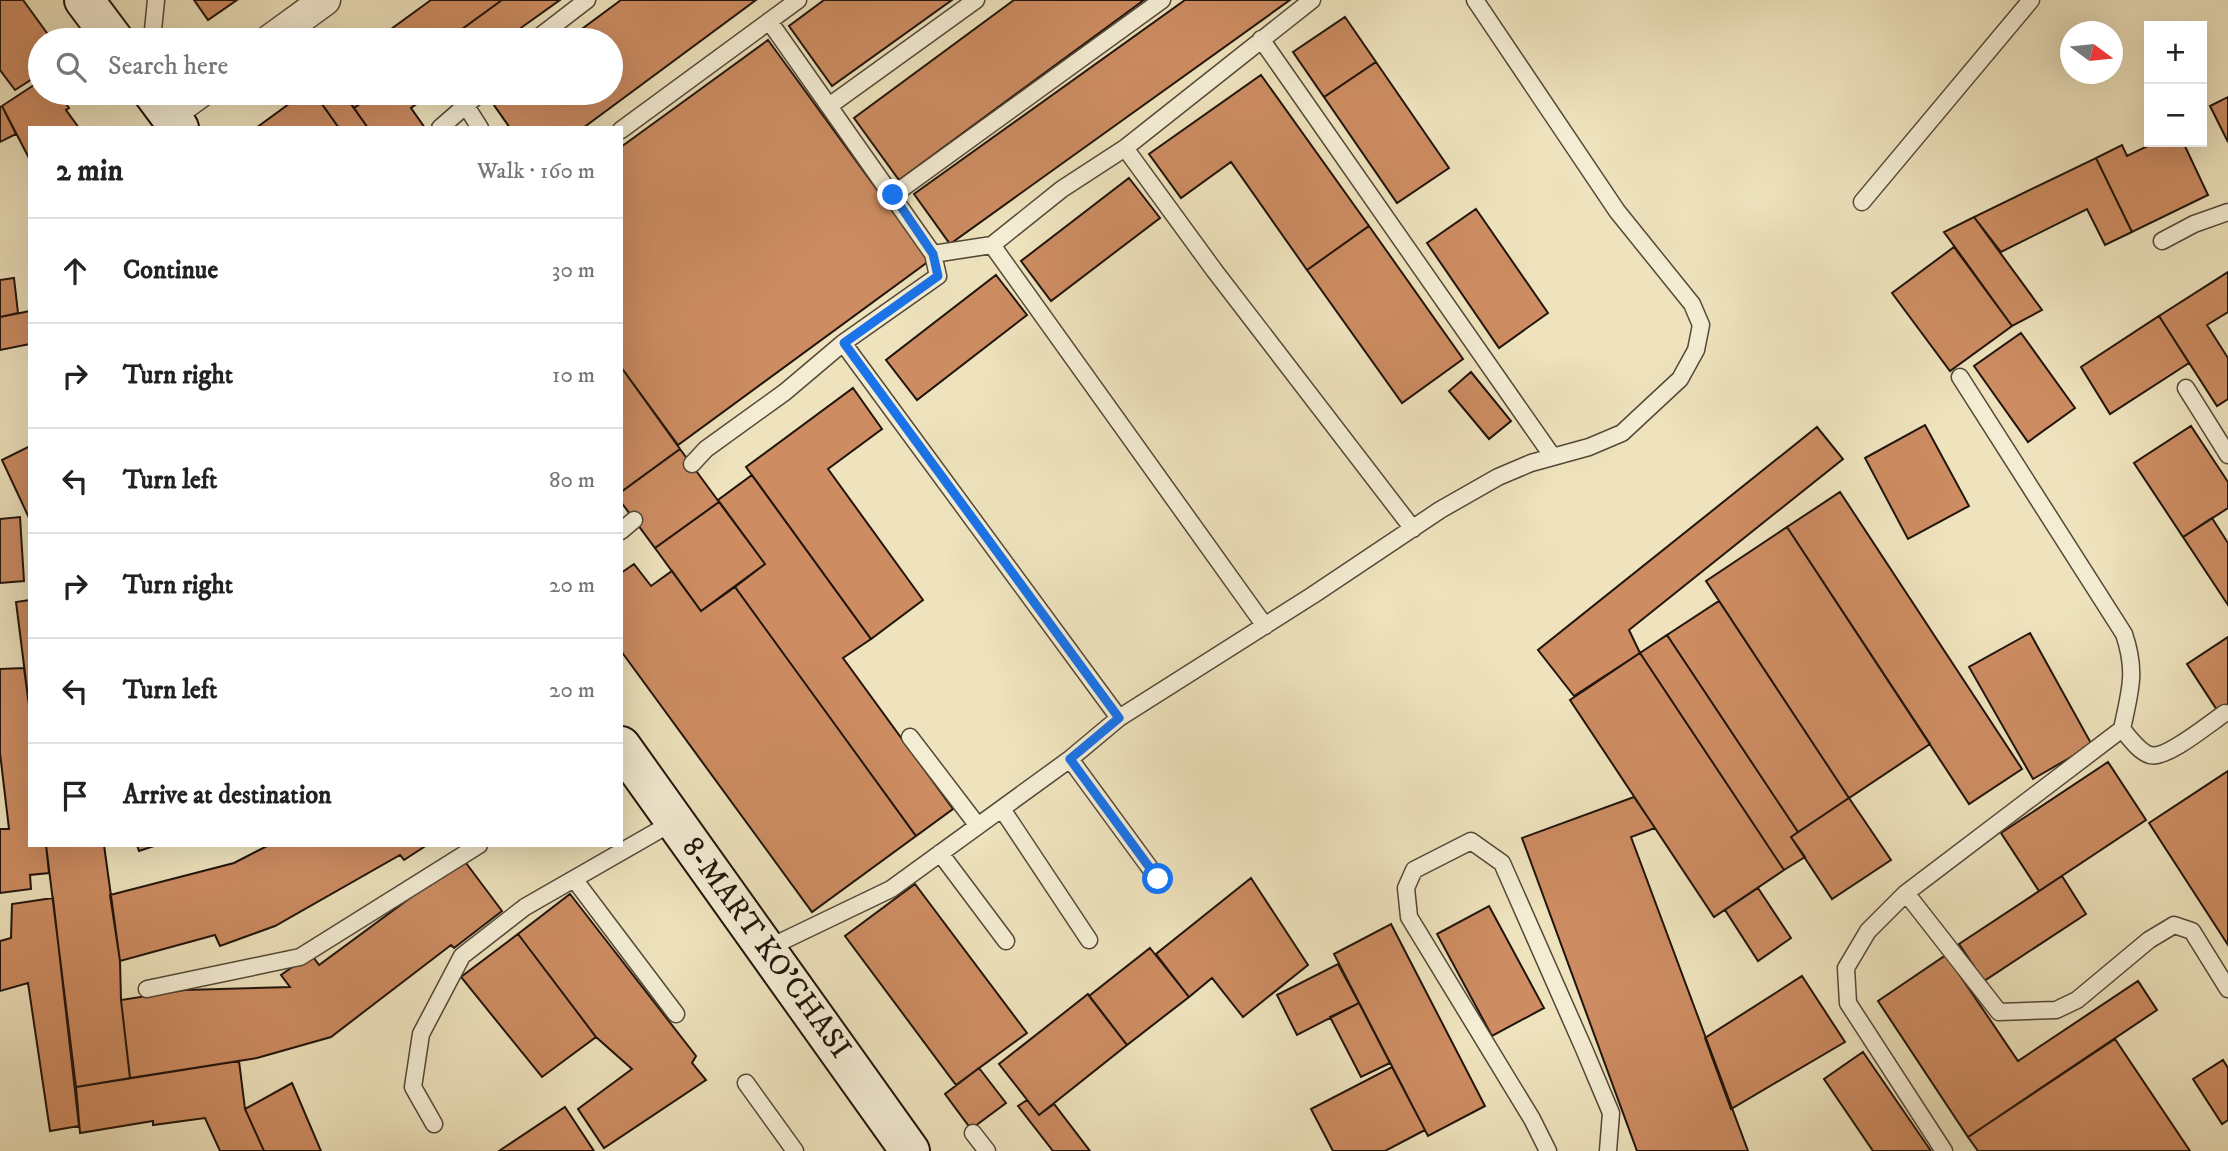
<!DOCTYPE html>
<meta charset="utf-8">
<style>
:root{--surface:#fff;--page:#f6f6f6;--text:#222;--muted:#767676;--line:#e0e0e0}
body{margin:0;font-family:"IM FELL DW Pica",serif;background:var(--page);color:var(--text)}
.controls{position:absolute;right:21px;top:21px;display:grid;overflow:hidden;border-radius:0px;box-shadow:0 7px 28px #0002}
.controls button{width:63px;height:63px;display:grid;place-items:center;padding:0;border:0;border-bottom:2px solid var(--line);background:var(--surface);color:var(--text);font:35px sans-serif}
.compass{position:absolute;left:2060px;top:21px;width:63px;height:63px;border-radius:50%;background:var(--surface);box-shadow:0 7px 28px #0002;rotate:105deg}
.stop{position:absolute;width:21px;height:21px;margin:-16px;border:5px solid #1a73e8;border-radius:50%;background:#fff}
.stop.end{background:#1a73e8;border-color:#fff;box-shadow:0 2px 7px #0008}
.list{margin:0;padding:0;list-style:none}
h2{display:flex;justify-content:space-between;align-items:center;height:91px;margin:0;padding:0 28px;font-size:30px}
h2 small{font-size:23px;font-weight:400;color:var(--muted)}
.list li{display:grid;grid-template-columns:46px 1fr auto;gap:21px;align-items:center;box-sizing:border-box;height:105px;padding:0 28px;border-top:2px solid var(--line)}
.list b{display:block;font-size:26px;white-space:nowrap}
.list em{font-size:23px;font-style:normal;color:var(--muted)}
.icon{flex:none;width:38px;height:38px;fill:none;stroke:currentColor;stroke-width:2;stroke-linecap:round;stroke-linejoin:round}
.map{position:relative;flex:none;width:2228px;height:1151px;overflow:hidden}
.search{position:absolute;background:var(--surface);box-shadow:0 7px 28px #0002;left:28px;top:28px;width:595px;height:77px;display:flex;align-items:center;gap:18px;box-sizing:border-box;padding:0 24px;border-radius:38px;color:var(--muted);font-size:26px}
.panel{position:absolute;background:var(--surface);box-shadow:0 7px 28px #0002;left:28px;top:126px;width:595px;height:721px;border-radius:0px}
.map>svg:first-child{display:block}
.building{fill:#cd8c62;stroke:#21140b;stroke-width:2}
.lines{fill:none;stroke-linecap:round;stroke-linejoin:round}
.lane-casing{stroke:#544838;stroke-width:19}
.street-casing{stroke:#544838;stroke-width:33}
.secondary-casing{stroke:#21140b;stroke-width:42}
.lane{stroke:#f4edd4;stroke-width:16}
.street{stroke:#f4edd4;stroke-width:30}
.secondary{stroke:#f4edd4;stroke-width:38}
.route{stroke:#1a73e8;stroke-width:9}
.labels{text-anchor:middle;dominant-baseline:central;stroke-width:6;stroke-linejoin:round;paint-order:stroke}
.street-label{font-size:30px;fill:#21140b;stroke:#f4edd4}
</style>
<div class="map">
<svg width="2228" height="1151" viewBox="0 0 2228 1151">
<rect width="100%" height="100%" fill="#eee3bd"/>
<filter id="stains"><feTurbulence type="fractalNoise" baseFrequency=".00286" numOctaves="4"/><feColorMatrix values="0 0 0 0 .2 0 0 0 0 .09 0 0 0 0 .02 0 0 0 .5 -.17"/></filter>
<radialGradient id="worn" r=".72"><stop offset=".6" stop-color="#630" stop-opacity="0"/><stop offset="1" stop-color="#630" stop-opacity=".3"/></radialGradient>
<path class="building" d="M 0,0 L 23,0 L 52,40 L 40,40 L 40,74 L 15,90 L 0,70 Z
M 194,0 L 237,0 L 208,20 Z
M 431,0 L 502,0 L 447,40 L 376,40 Z
M 502,0 L 560,0 L 504,40 L 447,40 Z
M 621,0 L 756,0 L 583,128 L 510,128 L 489,98 L 496,93 L 611,93 L 611,40 L 567,40 Z
M 824,0 L 952,0 L 832,86 L 789,26 Z
M 1014,0 L 1144,0 L 899,180 L 854,118 Z
M 1185,0 L 1290,0 L 950,244 L 914,194 Z
M 1345,17 L 1376,62 L 1324,97 L 1293,52 Z
M 768,40 L 929,261 L 678,445 L 621,367 L 621,147 Z
M 1376,62 L 1449,168 L 1397,203 L 1324,97 Z
M 1261,75 L 1369,226 L 1307,270 L 1231,162 L 1181,198 L 1149,154 Z
M 40,81 L 40,93 L 58,93 L 69,108 L 66,110 L 79,128 L 30,128 L 30,160 L 2,106 Z
M 304,93 L 314,93 L 339,128 L 256,128 Z
M 314,93 L 343,93 L 368,128 L 339,128 Z
M 343,93 L 375,93 L 354,108 Z
M 375,93 L 432,93 L 411,108 L 425,128 L 368,128 L 354,108 Z
M 2228,97 L 2228,142 L 2210,106 Z
M 2,106 L 16,134 L 0,142 L 0,107 Z
M 2156,142 L 2183,142 L 2208,195 L 2132,232 L 2096,158 L 2122,145 L 2127,156 Z
M 2096,158 L 2132,232 L 2105,245 L 2087,209 L 2001,252 L 1974,217 Z
M 1129,178 L 1160,218 L 1051,301 L 1021,261 Z
M 1476,209 L 1548,313 L 1499,348 L 1427,243 Z
M 1974,217 L 2042,310 L 2012,326 L 1944,232 Z
M 1369,226 L 1463,359 L 1402,403 L 1307,270 Z
M 1954,247 L 2012,326 L 1950,371 L 1892,293 Z
M 2228,272 L 2228,312 L 2207,325 L 2228,358 L 2228,399 L 2217,406 L 2159,316 Z
M 996,275 L 1027,315 L 917,400 L 886,360 Z
M 14,278 L 18,313 L 0,317 L 0,280 Z
M 30,311 L 30,344 L 0,350 L 0,317 Z
M 2159,316 L 2189,363 L 2110,414 L 2081,367 Z
M 2021,333 L 2075,408 L 2028,442 L 1974,366 Z
M 621,367 L 680,449 L 621,492 Z
M 1471,372 L 1511,421 L 1489,439 L 1449,391 Z
M 853,388 L 882,429 L 828,469 L 923,600 L 871,639 L 746,467 Z
M 1925,425 L 1969,506 L 1908,539 L 1865,458 Z
M 2191,426 L 2228,482 L 2228,508 L 2183,537 L 2134,463 Z
M 1817,427 L 1843,459 L 1629,630 L 1640,653 L 1574,696 L 1538,650 Z
M 30,446 L 30,520 L 2,460 Z
M 680,449 L 719,502 L 655,548 L 621,502 L 621,492 Z
M 752,475 L 871,639 L 843,658 L 953,809 L 916,836 L 735,587 L 765,564 L 718,500 Z
M 1840,492 L 2022,769 L 1969,804 L 1787,527 Z
M 719,502 L 765,564 L 701,611 L 655,548 Z
M 20,517 L 24,581 L 0,583 L 0,519 Z
M 2212,518 L 2228,543 L 2228,605 L 2183,537 Z
M 1787,527 L 1930,744 L 1849,798 L 1706,581 Z
M 634,564 L 651,586 L 672,571 L 701,611 L 735,587 L 916,836 L 812,912 L 621,651 L 621,573 Z
M 30,600 L 30,713 L 16,602 Z
M 1719,601 L 1849,798 L 1798,832 L 1667,635 Z
M 2030,633 L 2092,745 L 2033,779 L 1969,667 Z
M 1667,635 L 1798,832 L 1791,837 L 1805,857 L 1784,870 L 1640,653 Z
M 2228,637 L 2228,707 L 2219,713 L 2187,664 Z
M 1640,653 L 1784,870 L 1714,917 L 1570,700 Z
M 24,668 L 30,713 L 30,845 L 46,845 L 49,873 L 30,875 L 31,889 L 0,893 L 0,829 L 9,829 L 0,753 L 0,669 Z
M 2108,762 L 2146,820 L 2039,891 L 2001,833 Z
M 2228,771 L 2228,945 L 2149,823 Z
M 1634,797 L 1655,828 L 1631,837 L 1748,1151 L 1637,1151 L 1522,838 Z
M 1849,798 L 1891,860 L 1832,899 L 1791,837 Z
M 46,845 L 104,845 L 120,961 L 121,1000 L 130,1078 L 76,1087 Z
M 137,845 L 157,845 L 139,851 Z
M 269,845 L 427,845 L 404,860 L 400,855 L 275,926 L 220,946 L 215,935 L 120,961 L 110,895 L 234,863 Z
M 463,859 L 502,911 L 454,948 L 451,945 L 331,1037 L 257,1058 L 130,1078 L 121,1000 L 185,990 L 290,987 L 281,975 L 311,954 L 319,965 Z
M 2062,876 L 2086,914 L 1984,981 L 1959,944 Z
M 1251,878 L 1308,965 L 1243,1017 L 1212,978 L 1189,997 L 1156,954 Z
M 915,884 L 1027,1033 L 956,1085 L 845,936 Z
M 1758,888 L 1791,938 L 1758,961 L 1725,910 Z
M 570,894 L 696,1056 L 692,1063 L 706,1080 L 604,1148 L 578,1109 L 632,1069 L 596,1037 L 518,934 Z
M 53,898 L 79,1126 L 50,1131 L 28,983 L 0,991 L 0,941 L 11,938 L 12,904 Z
M 1489,906 L 1544,1008 L 1492,1036 L 1437,934 Z
M 1391,924 L 1485,1106 L 1428,1136 L 1334,954 Z
M 518,934 L 596,1037 L 542,1077 L 461,977 Z
M 1150,948 L 1189,997 L 1127,1045 L 1089,996 Z
M 1946,955 L 2018,1061 L 2138,981 L 2157,1010 L 1968,1137 L 1878,1001 Z
M 1338,964 L 1359,1003 L 1297,1035 L 1277,995 Z
M 1802,976 L 1845,1042 L 1731,1109 L 1705,1038 Z
M 1088,994 L 1127,1045 L 1039,1115 L 999,1064 Z
M 1359,1003 L 1390,1063 L 1361,1077 L 1330,1017 Z
M 2115,1039 L 2190,1151 L 1978,1151 L 1968,1137 Z
M 1863,1052 L 1931,1151 L 1873,1151 L 1824,1079 Z
M 2223,1060 L 2228,1068 L 2228,1120 L 2222,1124 L 2193,1079 Z
M 239,1061 L 245,1109 L 264,1151 L 220,1151 L 205,1118 L 153,1125 L 153,1121 L 80,1133 L 76,1087 Z
M 1392,1067 L 1425,1130 L 1385,1151 L 1333,1151 L 1311,1109 Z
M 979,1068 L 1006,1103 L 971,1129 L 945,1094 Z
M 292,1083 L 321,1151 L 264,1151 L 245,1109 Z
M 1027,1100 L 1039,1115 L 1054,1104 L 1090,1151 L 1053,1151 L 1018,1106 Z
M 565,1107 L 594,1151 L 499,1151 Z"/>
<g class="lines">
<defs>
<path id="lane" d="M 769,21 L 933,254 L 992,245 L 1062,189 L 1125,148 L 1312,0
M 1261,39 L 1553,457
M 152,40 L 156,0
M 535,40 L 587,0
M 466,106 L 480,128
M 829,106 L 976,0
M 440,128 L 480,93
M 621,130 L 798,0
M 1125,148 L 1214,270 L 1413,529
M 893,195 L 1162,0
M 1862,202 L 2031,0
M 2162,241 L 2194,224 L 2228,212
M 992,245 L 1265,626
M 843,343 L 1119,718
M 2186,388 L 2228,455
M 692,464 L 706,449 L 785,392 L 843,343 L 938,276 L 933,254
M 621,531 L 634,520
M 2122,729 C 2129,737 2139,752 2150,755 C 2166,760 2210,723 2225,713
M 910,737 L 978,826
M 1070,759 L 1158,879
M 1002,809 L 1089,940
M 940,853 L 1006,941
M 574,879 L 676,1014
M 1906,893 L 1999,1012 L 2056,1010 L 2077,1000 L 2149,940 L 2174,925 L 2192,931 L 2228,989
M 766,949 L 891,889 L 1070,759 L 1119,718 L 1313,595 L 1440,510 L 1498,477 L 1531,463 L 1589,447 L 1622,433 L 1680,379 L 1696,350 L 1701,325 L 1692,304 L 1617,211 L 1475,0
M 147,989 L 300,957 L 479,845
M 746,1083 L 795,1151
M 434,1124 L 413,1087 L 421,1034 L 462,956 L 525,907 L 675,821
M 973,1133 L 987,1151
M 1548,1151 L 1532,1119 L 1409,917 L 1406,888 L 1414,870 L 1471,841 L 1502,863 L 1584,1049 L 1611,1113 L 1608,1151
M 1944,1151 L 1848,1003 L 1846,968 L 1868,931 L 1906,893 L 2122,729 C 2130,691 2137,672 2124,634 L 1960,377"/>
<path id="street" d="M 270,40 L 325,0
M 170,114 L 199,93"/>
<path id="secondary" d="M 84,0 L 114,40
M 153,93 L 179,128
M 621,746 L 910,1151"/>
</defs>
<use href="#lane" class="lane-casing"/>
<use href="#street" class="street-casing"/>
<use href="#secondary" class="secondary-casing"/>
<use href="#lane" class="lane"/>
<use href="#street" class="street"/>
<use href="#secondary" class="secondary"/>
</g>
<g class="lines">
<path class="route" d="M 893,195 L 933,254 L 938,276 L 844,343 L 1119,718 L 1070,759 L 1158,879"/>
</g>
<g class="labels">
<g class="street-label">
<text transform="translate(766 948) rotate(54)">8-MART KO'CHASI</text>
</g>
</g>
<rect width="100%" height="100%" filter="url(#stains)"/>
<rect width="100%" height="100%" fill="url(#worn)"/>
</svg>
<div class="controls">
<button>+</button>
<button>−</button>
</div>
<svg class="compass" viewBox="-18 -18 36 36"><path d="M0-13l5 13h-10z" fill="#e53935"/><path d="M0 13l5-13h-10z" fill="#767676"/></svg>
<div class="stop" style="left:1158px;top:879px"></div>
<div class="stop end" style="left:893px;top:195px"></div>
<div class="search"><svg class="icon" aria-label="search" viewBox="0 0 24 24"><circle cx="10" cy="10" r="6"/><path d="M15 15l6 6"/></svg>Search here</div>
<section class="panel">
<h2>2 min<small>Walk · 160 m</small></h2>
<ul class="list">
<li><svg class="icon" aria-label="ahead" viewBox="0 0 24 24"><path d="M12 20V5M6 11l6-6 6 6"/></svg><div><b>Continue</b></div><em>30 m</em></li>
<li><svg class="icon" aria-label="right" viewBox="0 0 24 24"><path d="M7 20v-9h11M14 6l5 5-5 5"/></svg><div><b>Turn right</b></div><em>10 m</em></li>
<li><svg class="icon" aria-label="left" viewBox="0 0 24 24"><path d="M17 20v-9H6M10 6l-5 5 5 5"/></svg><div><b>Turn left</b></div><em>80 m</em></li>
<li><svg class="icon" aria-label="right" viewBox="0 0 24 24"><path d="M7 20v-9h11M14 6l5 5-5 5"/></svg><div><b>Turn right</b></div><em>20 m</em></li>
<li><svg class="icon" aria-label="left" viewBox="0 0 24 24"><path d="M17 20v-9H6M10 6l-5 5 5 5"/></svg><div><b>Turn left</b></div><em>20 m</em></li>
<li><svg class="icon" aria-label="arrive" viewBox="0 0 24 24"><path d="M6 21V4h12l-3 4 3 4H6"/></svg><div><b>Arrive at destination</b></div></li>
</ul>
</section>
</div>
